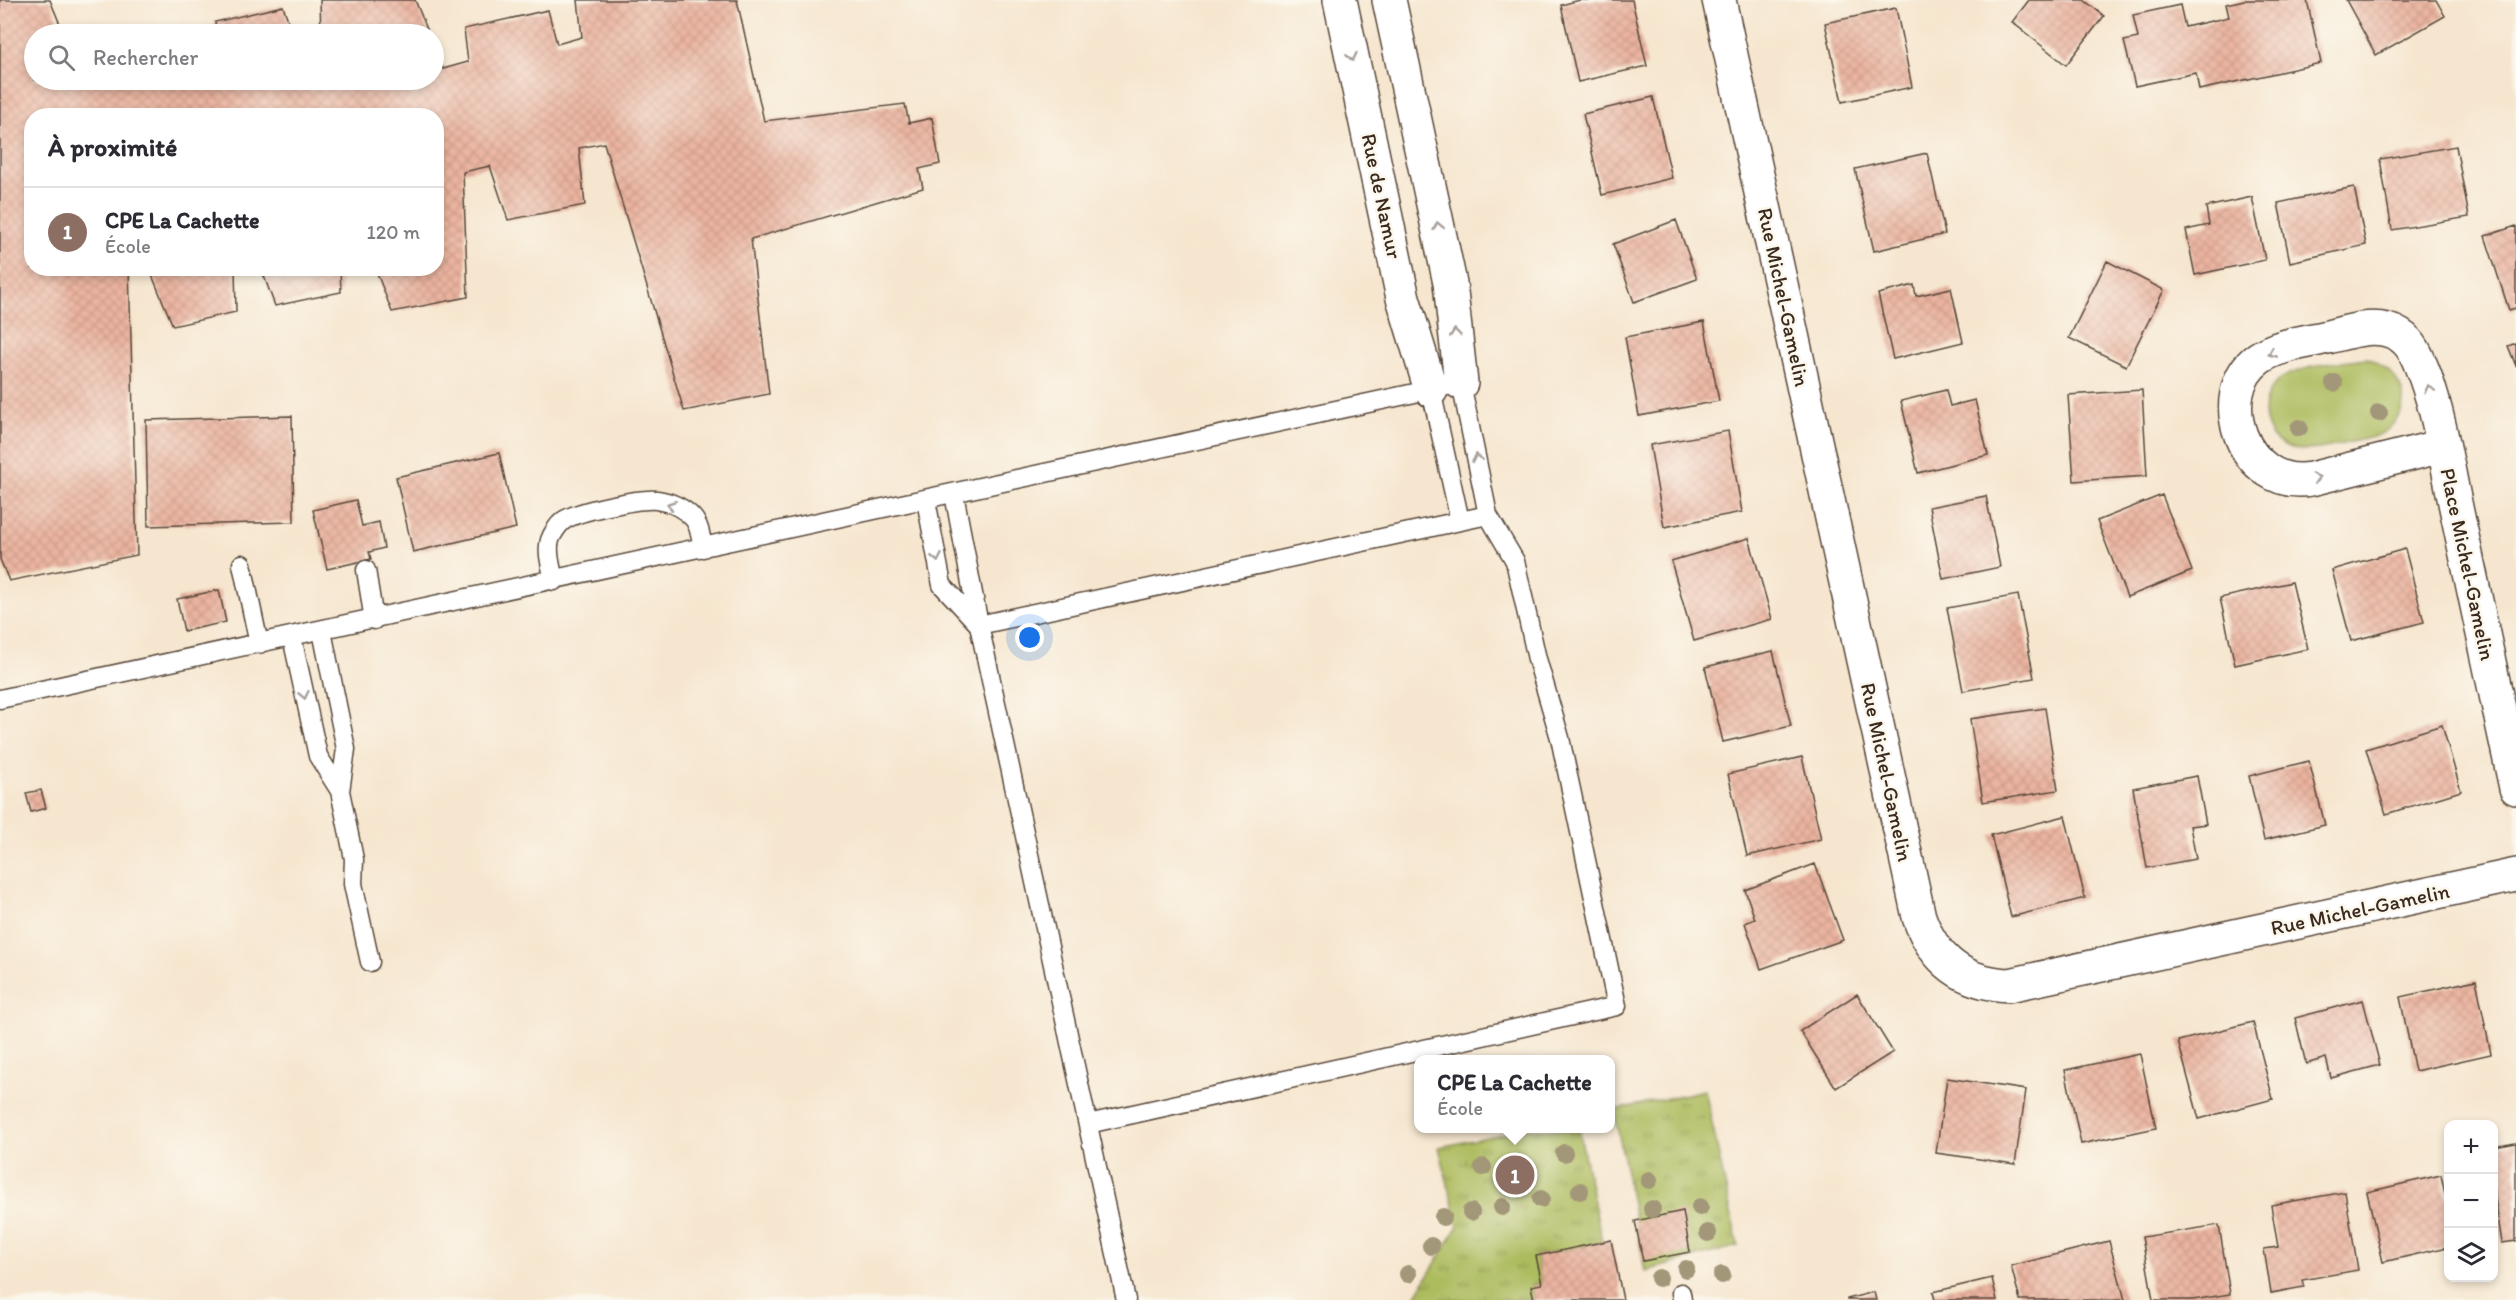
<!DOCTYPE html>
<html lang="fr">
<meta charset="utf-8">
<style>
:root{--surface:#fff;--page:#f2f2f3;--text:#2b2b33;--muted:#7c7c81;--line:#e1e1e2;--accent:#0f766e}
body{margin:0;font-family:Itim,sans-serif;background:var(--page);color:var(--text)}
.controls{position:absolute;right:18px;bottom:18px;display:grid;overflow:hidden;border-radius:12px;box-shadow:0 3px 9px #0003}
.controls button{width:54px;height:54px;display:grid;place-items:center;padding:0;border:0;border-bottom:2px solid var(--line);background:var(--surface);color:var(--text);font:30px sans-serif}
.you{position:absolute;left:1030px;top:638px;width:21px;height:21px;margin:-15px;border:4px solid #fff;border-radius:50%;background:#1a73e8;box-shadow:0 0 0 9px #1a73e833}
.badge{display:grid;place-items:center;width:39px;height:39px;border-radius:50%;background:var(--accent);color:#fff;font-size:20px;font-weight:700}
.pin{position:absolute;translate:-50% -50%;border:3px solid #fff;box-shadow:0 2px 6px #0006}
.popup{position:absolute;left:1414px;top:1055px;width:201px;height:78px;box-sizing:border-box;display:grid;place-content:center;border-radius:12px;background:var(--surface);filter:drop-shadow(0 2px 4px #0005);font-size:20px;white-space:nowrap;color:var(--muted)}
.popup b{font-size:22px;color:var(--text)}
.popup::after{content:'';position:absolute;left:50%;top:100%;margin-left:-12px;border:12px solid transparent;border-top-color:var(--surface)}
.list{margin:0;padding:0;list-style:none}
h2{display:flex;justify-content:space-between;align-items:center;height:78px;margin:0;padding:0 24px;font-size:26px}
h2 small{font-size:20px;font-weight:400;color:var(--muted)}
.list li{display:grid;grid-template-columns:39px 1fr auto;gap:18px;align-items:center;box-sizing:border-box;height:90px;padding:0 24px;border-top:2px solid var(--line)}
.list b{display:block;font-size:22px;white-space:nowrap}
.list p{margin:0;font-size:20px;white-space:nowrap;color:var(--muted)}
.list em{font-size:20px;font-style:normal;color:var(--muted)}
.icon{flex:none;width:33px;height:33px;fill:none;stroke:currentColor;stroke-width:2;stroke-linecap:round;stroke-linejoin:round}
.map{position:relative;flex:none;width:2516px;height:1300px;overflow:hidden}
.search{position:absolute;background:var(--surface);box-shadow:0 3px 9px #0003;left:24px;top:24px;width:420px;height:66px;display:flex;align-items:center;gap:15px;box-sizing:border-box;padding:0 21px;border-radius:33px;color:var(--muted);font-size:22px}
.panel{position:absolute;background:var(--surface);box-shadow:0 3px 9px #0003;left:24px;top:108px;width:420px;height:168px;border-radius:24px}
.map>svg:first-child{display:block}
.grass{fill:#adbc5e;stroke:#74733e;stroke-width:1.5}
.park{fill:url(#park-tufts);stroke:#74733e;stroke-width:1.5}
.building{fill:url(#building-cross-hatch)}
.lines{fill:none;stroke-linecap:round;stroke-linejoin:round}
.service-casing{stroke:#574639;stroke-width:21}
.minor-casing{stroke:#574639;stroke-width:36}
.service{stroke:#fff;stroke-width:18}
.minor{stroke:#fff;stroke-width:33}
.tree{fill:#a29778}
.oneway{stroke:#a79f9a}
.labels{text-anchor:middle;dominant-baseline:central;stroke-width:5;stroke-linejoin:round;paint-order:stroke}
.street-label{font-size:21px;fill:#3b2a1e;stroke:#fbf7ec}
</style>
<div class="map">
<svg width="2516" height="1300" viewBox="0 0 2516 1300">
<defs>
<pattern id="park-tufts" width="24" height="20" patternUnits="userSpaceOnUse" patternTransform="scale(1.5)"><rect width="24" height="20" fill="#adbc5e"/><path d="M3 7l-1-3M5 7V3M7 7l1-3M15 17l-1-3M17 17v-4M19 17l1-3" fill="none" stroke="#8e994d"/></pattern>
<pattern id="building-cross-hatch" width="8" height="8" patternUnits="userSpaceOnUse" patternTransform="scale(1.5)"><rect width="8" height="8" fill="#ebb4a0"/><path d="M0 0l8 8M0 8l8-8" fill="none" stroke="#ca9b89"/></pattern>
</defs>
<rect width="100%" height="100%" fill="#fbf7ec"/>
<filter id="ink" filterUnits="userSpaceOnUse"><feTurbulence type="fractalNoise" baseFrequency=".0167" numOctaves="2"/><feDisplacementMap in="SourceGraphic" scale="12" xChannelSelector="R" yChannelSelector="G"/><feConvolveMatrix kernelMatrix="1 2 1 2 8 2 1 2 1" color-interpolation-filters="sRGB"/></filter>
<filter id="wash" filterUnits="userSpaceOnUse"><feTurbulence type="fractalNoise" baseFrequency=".008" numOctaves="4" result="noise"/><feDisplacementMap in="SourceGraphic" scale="24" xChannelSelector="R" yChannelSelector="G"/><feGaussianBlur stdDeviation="1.35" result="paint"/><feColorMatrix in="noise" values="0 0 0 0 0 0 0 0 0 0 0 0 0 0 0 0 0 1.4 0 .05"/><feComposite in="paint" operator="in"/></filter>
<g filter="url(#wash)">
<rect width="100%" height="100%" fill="#f6e6cf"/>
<path class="grass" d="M 2367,358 C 2398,370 2418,401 2389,428 C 2379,438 2363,439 2351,442 C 2322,449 2275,463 2265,420 C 2262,405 2267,390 2279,380 C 2295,367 2346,360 2367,358 Z"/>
<path class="park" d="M 1705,1090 L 1738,1246 L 1645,1271 L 1614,1110 Z
M 1526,1129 L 1579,1129 L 1602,1242 L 1536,1256 L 1542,1284 L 1531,1286 L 1534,1300 L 1413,1300 L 1458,1226 L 1439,1147 Z"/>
<g id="blocks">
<path class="building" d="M 0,0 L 50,0 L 64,34 L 34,34 L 34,80 L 310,80 L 312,84 L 324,82 L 324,80 L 434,80 L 434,45 L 443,69 L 468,62 L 464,29 L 548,10 L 557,44 L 582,37 L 578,0 L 737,0 L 764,121 L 905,104 L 909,123 L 932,118 L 940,164 L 919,169 L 923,188 L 751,239 L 769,394 L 684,411 L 604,143 L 579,148 L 585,205 L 508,220 L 490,166 L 463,172 L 468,297 L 392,312 L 375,268 L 436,268 L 436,116 L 32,116 L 32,268 L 129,268 L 137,555 L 9,581 L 0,559 Z
M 320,0 L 415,0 L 429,34 L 321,34 Z
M 1580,0 L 1632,0 L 1647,66 L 1578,82 L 1561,5 Z
M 2029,0 L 2084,0 L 2104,16 L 2066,65 L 2012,22 Z
M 2244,0 L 2307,0 L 2321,63 L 2199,90 L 2196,73 L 2135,86 L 2124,41 L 2138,38 L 2133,15 L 2180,5 L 2185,27 L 2229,17 L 2226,4 Z
M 2346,0 L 2436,0 L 2445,16 L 2376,55 Z
M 283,6 L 293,34 L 210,34 L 216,32 L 215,22 Z
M 1896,8 L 1912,87 L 1842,102 L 1825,23 Z
M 1653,97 L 1672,178 L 1602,195 L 1583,114 Z
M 2456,146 L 2469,217 L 2392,230 L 2380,159 Z
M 1927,153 L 1945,234 L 1874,251 L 1855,169 Z
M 2354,187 L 2366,245 L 2290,262 L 2278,203 Z
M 2252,197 L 2265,260 L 2195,275 L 2186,230 L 2209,225 L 2206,207 Z
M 1676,220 L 1697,279 L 1634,302 L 1613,244 Z
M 2516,226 L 2516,308 L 2509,310 L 2485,236 Z
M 2107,261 L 2164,290 L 2126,366 L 2069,338 Z
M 149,268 L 235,268 L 236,312 L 173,326 Z
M 261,268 L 340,268 L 341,292 L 275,306 Z
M 1914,285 L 1916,296 L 1951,288 L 1963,342 L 1893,359 L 1878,294 Z
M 1704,322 L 1719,401 L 1639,416 L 1625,337 Z
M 2516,343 L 2516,366 L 2508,346 Z
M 1946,390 L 1950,406 L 1975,400 L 1988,455 L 1918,473 L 1901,401 Z
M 2142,390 L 2147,476 L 2074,481 L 2068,395 Z
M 292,416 L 294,522 L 148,526 L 146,420 Z
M 1728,431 L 1742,512 L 1664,527 L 1650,445 Z
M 499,453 L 516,528 L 413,552 L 396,477 Z
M 2162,495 L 2192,571 L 2127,597 L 2097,521 Z
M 1986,496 L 2000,567 L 1943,579 L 1929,507 Z
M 356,500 L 362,526 L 379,522 L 384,548 L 369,552 L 371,559 L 327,569 L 313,510 Z
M 1749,538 L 1772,619 L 1694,641 L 1671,561 Z
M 2405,549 L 2424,622 L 2351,641 L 2332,570 Z
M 2292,582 L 2308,649 L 2235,665 L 2220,598 Z
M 219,590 L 226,622 L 184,631 L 177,599 Z
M 2018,595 L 2034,678 L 1963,691 L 1947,608 Z
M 1773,651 L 1791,726 L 1723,742 L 1705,667 Z
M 2045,708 L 2058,790 L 1983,802 L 1970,719 Z
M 2442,725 L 2461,791 L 2386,814 L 2366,749 Z
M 1802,757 L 1821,839 L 1747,856 L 1728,774 Z
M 2309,761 L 2325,825 L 2264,840 L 2249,776 Z
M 2197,776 L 2206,824 L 2190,826 L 2196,859 L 2147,868 L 2133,788 Z
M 41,790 L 46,808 L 31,812 L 26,793 Z
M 2065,816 L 2085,898 L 2011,917 L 1991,835 Z
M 1815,864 L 1843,940 L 1761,969 L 1745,923 L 1755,919 L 1745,890 Z
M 2476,980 L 2491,1054 L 2415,1071 L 2400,997 Z
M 1857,994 L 1893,1052 L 1836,1088 L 1800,1031 Z
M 2363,1000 L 2380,1065 L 2331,1078 L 2326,1058 L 2306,1064 L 2295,1018 Z
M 2253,1022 L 2273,1099 L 2199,1119 L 2178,1041 Z
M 2140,1054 L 2156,1128 L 2081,1144 L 2065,1070 Z
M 1947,1078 L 2026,1090 L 2015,1164 L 1936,1153 Z
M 2516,1143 L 2516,1241 L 2502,1243 L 2494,1191 L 2494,1147 Z
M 2441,1175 L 2446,1198 L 2448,1197 L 2448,1247 L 2383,1262 L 2367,1192 Z
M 2345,1192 L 2358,1270 L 2302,1280 L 2304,1287 L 2271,1293 L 2264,1249 L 2278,1247 L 2271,1205 Z
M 1683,1211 L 1690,1252 L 1643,1261 L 1635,1221 Z
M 2219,1225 L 2230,1294 L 2193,1300 L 2153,1300 L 2142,1237 Z
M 1611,1240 L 1623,1300 L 1534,1300 L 1531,1286 L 1542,1284 L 1536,1256 Z
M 2109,1241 L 2125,1300 L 2020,1300 L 2011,1266 Z
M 1992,1278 L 1997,1300 L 1935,1300 L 1933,1292 Z
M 1874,1292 L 1876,1300 L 1847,1300 L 1847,1299 Z"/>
</g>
</g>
<g filter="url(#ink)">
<use href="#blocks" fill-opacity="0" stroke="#574639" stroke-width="1.5"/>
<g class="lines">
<defs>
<path id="service" d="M 1431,390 L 1460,521
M 954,494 L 979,625 L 1126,1300
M 926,500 L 942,585 L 979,625
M 242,564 L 259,644
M 366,570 L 374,620
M 554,581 C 552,568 546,553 550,540 C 552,534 558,525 563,521 C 576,511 640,498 657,500 C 670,502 684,508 693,518 C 700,526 701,538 703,548
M 979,625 L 1488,515 L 1515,561 L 1537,659 L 1560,738 L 1617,1006 L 1088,1124
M 292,637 L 318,756 L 340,791 L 346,749 L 322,631
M 0,699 L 1461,383 L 1488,515
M 340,791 L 354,859 L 353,884 L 370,962
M 1681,1293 L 1682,1300"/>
<path id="minor" d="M 1340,0 L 1403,298 L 1431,390
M 1389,0 L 1450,283 L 1461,383
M 1719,0 L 1919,917 C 1934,960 1963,983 2009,985 L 2516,875
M 2442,446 L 2311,479 C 2243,491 2210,393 2259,358 C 2278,345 2306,342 2328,337 C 2351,331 2377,322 2399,335 C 2414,344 2419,361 2425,376 C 2441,421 2448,471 2458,517 C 2477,607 2497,698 2516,788"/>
</defs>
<use href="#service" class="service-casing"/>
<use href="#minor" class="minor-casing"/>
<use href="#service" class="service"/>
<use href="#minor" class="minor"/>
</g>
<g class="tree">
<circle cx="2334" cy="383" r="9"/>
<circle cx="2379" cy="413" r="9"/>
<circle cx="2299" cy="428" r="9"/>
<circle cx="1564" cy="1153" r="9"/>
<circle cx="1483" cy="1167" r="9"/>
<circle cx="1649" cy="1180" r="9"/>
<circle cx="1580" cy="1191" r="9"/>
<circle cx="1541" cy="1199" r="9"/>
<circle cx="1502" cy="1207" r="9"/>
<circle cx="1700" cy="1207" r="9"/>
<circle cx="1652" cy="1209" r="9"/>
<circle cx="1471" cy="1212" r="9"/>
<circle cx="1443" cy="1217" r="9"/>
<circle cx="1708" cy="1233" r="9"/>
<circle cx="1431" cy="1246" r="9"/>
<circle cx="1686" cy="1269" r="9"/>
<circle cx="1408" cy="1274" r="9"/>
<circle cx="1722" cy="1275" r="9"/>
<circle cx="1659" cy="1278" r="9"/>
</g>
<defs><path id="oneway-chevron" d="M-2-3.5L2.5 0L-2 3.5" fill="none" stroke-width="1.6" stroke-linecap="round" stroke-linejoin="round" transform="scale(1.5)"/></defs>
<g class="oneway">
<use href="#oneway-chevron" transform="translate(1352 57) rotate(78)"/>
<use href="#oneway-chevron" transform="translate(1438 226) rotate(-102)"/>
<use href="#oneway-chevron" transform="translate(1455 333) rotate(-96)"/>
<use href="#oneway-chevron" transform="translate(2272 353) rotate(157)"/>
<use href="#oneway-chevron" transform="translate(2429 389) rotate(-104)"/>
<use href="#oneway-chevron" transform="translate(1477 458) rotate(-101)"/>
<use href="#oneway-chevron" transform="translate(2316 478) rotate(-13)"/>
<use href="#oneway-chevron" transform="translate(671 505) rotate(-160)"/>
<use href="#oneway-chevron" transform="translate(937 558) rotate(79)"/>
<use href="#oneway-chevron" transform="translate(304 695) rotate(78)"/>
</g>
</g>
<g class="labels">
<g class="street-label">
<text transform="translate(1382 196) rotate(78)">Rue de Namur</text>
<text transform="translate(1784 297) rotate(78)">Rue Michel-Gamelin</text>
<text transform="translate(2468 564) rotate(78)">Place Michel-Gamelin</text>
<text transform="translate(1887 772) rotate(78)">Rue Michel-Gamelin</text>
<text transform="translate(2360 909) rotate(-12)">Rue Michel-Gamelin</text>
</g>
</g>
</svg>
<div class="controls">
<button>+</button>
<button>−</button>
<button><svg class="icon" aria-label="layers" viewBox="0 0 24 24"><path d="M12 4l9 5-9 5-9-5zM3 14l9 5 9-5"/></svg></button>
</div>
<div class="you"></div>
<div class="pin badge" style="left:1515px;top:1175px;background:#8d6e63">1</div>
<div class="popup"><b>CPE La Cachette</b>École</div>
<div class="search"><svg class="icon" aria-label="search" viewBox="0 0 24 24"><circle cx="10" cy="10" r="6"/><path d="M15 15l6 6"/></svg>Rechercher</div>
<section class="panel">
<h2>À proximité<small></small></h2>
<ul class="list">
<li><span class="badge" style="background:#8d6e63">1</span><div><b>CPE La Cachette</b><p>École</p></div><em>120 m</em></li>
</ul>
</section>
</div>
